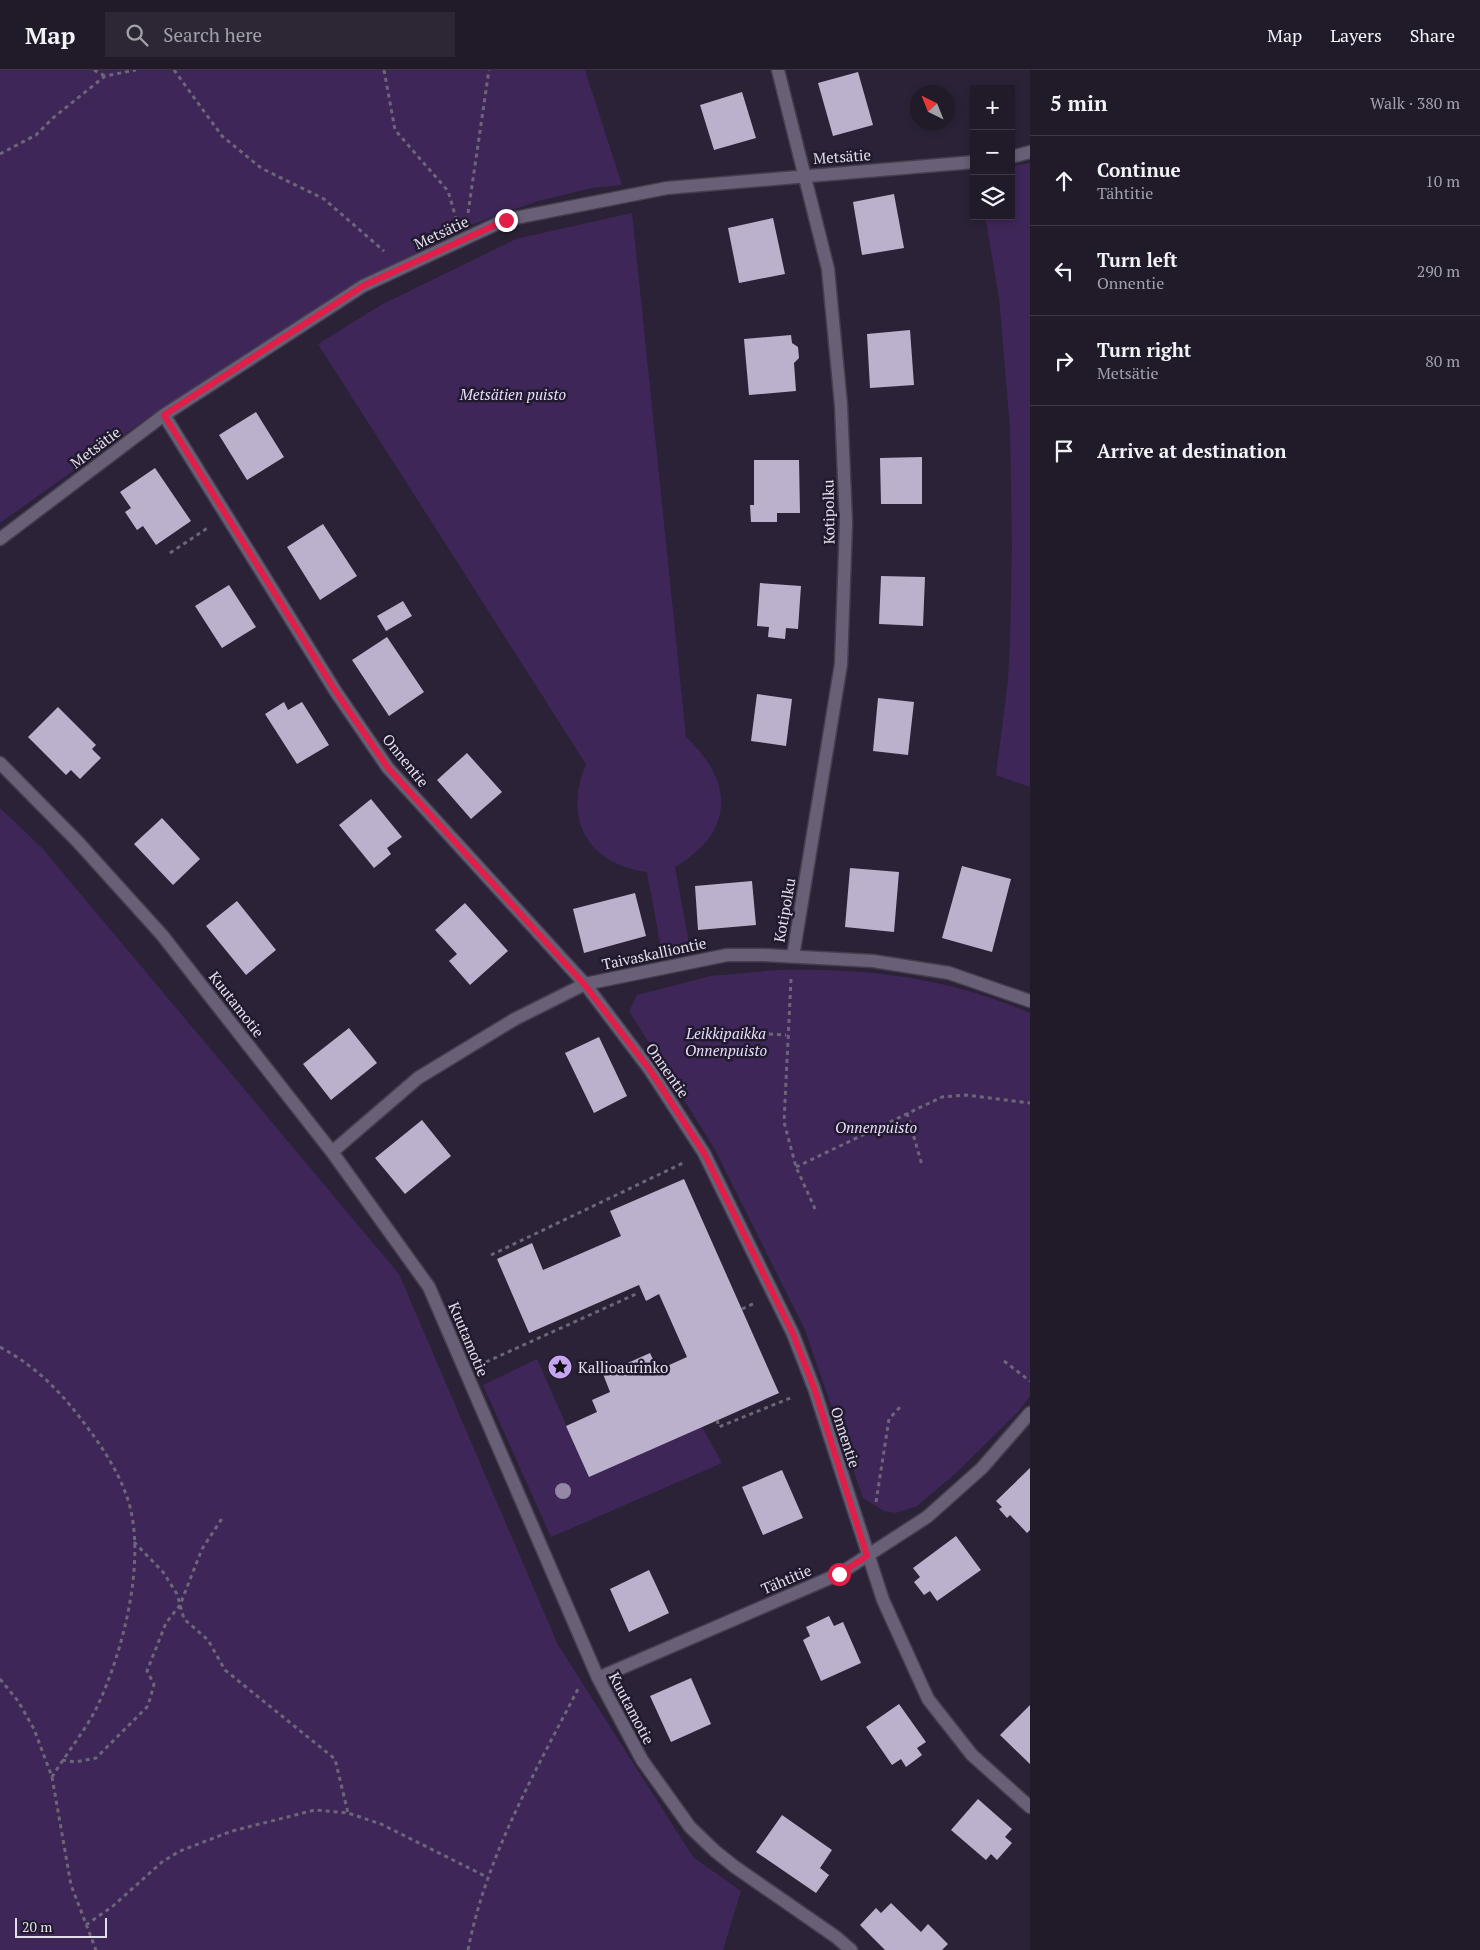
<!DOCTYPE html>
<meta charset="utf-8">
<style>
:root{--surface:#201a29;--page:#2d2735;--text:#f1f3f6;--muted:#a2a1a8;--line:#3d3846}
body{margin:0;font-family:"PT Serif",serif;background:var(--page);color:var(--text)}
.controls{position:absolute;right:15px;top:15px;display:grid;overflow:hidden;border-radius:0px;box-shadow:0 2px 8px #0003}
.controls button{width:45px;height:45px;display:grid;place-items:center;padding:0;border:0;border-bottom:1px solid var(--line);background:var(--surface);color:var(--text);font:25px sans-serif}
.compass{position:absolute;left:910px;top:15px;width:45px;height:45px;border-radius:50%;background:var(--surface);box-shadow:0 2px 8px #0003;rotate:317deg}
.scale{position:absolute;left:15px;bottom:12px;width:92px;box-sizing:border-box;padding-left:5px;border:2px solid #e3deec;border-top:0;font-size:14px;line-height:18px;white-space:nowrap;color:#e3deec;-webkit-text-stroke:4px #21192d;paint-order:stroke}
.stop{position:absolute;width:15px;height:15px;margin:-11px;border:4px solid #e11d48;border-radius:50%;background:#fff}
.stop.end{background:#e11d48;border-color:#fff;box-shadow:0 1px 5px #0008}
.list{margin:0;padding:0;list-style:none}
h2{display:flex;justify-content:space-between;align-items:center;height:65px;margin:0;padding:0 20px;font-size:21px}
h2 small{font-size:16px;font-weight:400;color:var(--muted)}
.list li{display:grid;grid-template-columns:32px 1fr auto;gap:15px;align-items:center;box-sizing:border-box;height:90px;padding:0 20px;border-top:1px solid var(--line)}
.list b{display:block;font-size:19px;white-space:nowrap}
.list p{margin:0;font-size:16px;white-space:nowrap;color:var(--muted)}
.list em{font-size:16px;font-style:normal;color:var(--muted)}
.icon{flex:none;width:28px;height:28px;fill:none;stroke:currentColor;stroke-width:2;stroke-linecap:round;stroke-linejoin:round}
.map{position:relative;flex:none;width:1030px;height:1880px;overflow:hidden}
header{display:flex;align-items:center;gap:30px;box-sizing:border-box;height:70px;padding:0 25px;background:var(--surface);border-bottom:1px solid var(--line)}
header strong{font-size:24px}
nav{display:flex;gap:28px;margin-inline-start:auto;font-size:18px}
.search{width:350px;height:45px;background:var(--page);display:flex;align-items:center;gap:12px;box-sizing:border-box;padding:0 18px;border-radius:0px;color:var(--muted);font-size:19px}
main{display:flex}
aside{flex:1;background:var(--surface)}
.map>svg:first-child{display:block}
.green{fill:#3e2758}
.building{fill:#bbb1cc}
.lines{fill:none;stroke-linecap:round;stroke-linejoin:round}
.minor-casing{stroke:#463e4f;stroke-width:15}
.path{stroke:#6d6678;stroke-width:3;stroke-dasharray:4 4;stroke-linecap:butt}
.minor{stroke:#695f77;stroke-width:12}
.tree{fill:#9488a4}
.route{stroke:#e11d48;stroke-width:6}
.labels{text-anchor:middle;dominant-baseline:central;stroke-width:5;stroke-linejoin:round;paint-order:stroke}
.street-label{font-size:15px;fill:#e3deec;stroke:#21192d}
.park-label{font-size:15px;font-style:italic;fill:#e9dcfe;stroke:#21192d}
.poi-label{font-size:15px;fill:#e3deec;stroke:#21192d;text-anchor:start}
</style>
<header>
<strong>Map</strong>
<div class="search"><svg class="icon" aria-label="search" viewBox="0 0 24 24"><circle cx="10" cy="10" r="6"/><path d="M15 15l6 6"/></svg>Search here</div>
<nav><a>Map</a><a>Layers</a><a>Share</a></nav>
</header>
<main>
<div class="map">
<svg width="1030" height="1880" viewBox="0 0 1030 1880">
<rect width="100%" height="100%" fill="#2b2237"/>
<path class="green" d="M 0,0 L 585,0 L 622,115 L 592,118 L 538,131 L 459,159 L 388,199 L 146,349 L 0,453 Z
M 1030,93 L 1030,717 L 996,705 L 1008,611 L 1010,572 L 1012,475 L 1010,357 L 999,227 L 985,146 L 1011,146 L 1011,96 Z
M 632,143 L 686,667 C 735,712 734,763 675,797 L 690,879 L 662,884 L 647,802 C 587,794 563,749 586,694 L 318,274 L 381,235 L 516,169 Z
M 0,738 L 42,778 L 399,1204 L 558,1575 L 693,1787 L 741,1821 L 723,1880 L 0,1880 Z
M 777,900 C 869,898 945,907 1030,943 L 1030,1326 L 1018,1342 L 956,1403 L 917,1436 L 896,1443 L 884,1441 L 863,1428 L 805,1260 L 714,1078 L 629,941 L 637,925 L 711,906 Z
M 537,1289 L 589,1407 L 702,1357 L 722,1393 L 551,1467 L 483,1315 Z"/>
<path class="building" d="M 858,2 L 873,55 L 833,66 L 818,13 Z
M 742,22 L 756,68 L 714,80 L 700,35 Z
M 894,124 L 904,178 L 862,185 L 853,132 Z
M 773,148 L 785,204 L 739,213 L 728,158 Z
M 910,260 L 914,315 L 870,318 L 867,264 Z
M 791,265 L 792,273 L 798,277 L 799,288 L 794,293 L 796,321 L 749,325 L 744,269 Z
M 256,342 L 284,387 L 247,410 L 219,365 Z
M 922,387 L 922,434 L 881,434 L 880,388 Z
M 754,390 L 799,390 L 800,443 L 777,443 L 777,452 L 751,452 L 750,435 L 754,435 Z
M 155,398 L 191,451 L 156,475 L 143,456 L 137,460 L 125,442 L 131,438 L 120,422 Z
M 323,454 L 357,506 L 320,530 L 287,477 Z
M 881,506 L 925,507 L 923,556 L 879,554 Z
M 760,513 L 801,516 L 798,559 L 786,558 L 785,569 L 768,567 L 769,557 L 757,556 Z
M 229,515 L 256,557 L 222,578 L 195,536 Z
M 403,531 L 412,546 L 386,561 L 377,546 Z
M 387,567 L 424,622 L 389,646 L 352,590 Z
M 757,624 L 792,629 L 786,676 L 751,671 Z
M 878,628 L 914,632 L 908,685 L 873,681 Z
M 284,632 L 288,640 L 302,632 L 329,675 L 297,694 L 265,644 Z
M 58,637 L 96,675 L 92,679 L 101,688 L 80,709 L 71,700 L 66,705 L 28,667 Z
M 467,683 L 502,722 L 471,749 L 437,710 Z
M 371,729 L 402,767 L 387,778 L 391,784 L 374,798 L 339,755 Z
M 162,748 L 200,789 L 173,815 L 134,774 Z
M 962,796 L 1011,809 L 992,882 L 942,868 Z
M 850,798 L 899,802 L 894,862 L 845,857 Z
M 752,811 L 756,855 L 698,860 L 695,816 Z
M 635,823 L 646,866 L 584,883 L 573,839 Z
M 237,831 L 276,880 L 246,905 L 206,856 Z
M 465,833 L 508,881 L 470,915 L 449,891 L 457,884 L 435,860 Z
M 349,958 L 377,993 L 331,1030 L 303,994 Z
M 599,967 L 627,1026 L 594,1043 L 565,983 Z
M 422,1050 L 451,1086 L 405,1124 L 375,1088 Z
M 684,1109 L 779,1323 L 589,1407 L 566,1356 L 597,1342 L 592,1330 L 610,1322 L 603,1304 L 650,1283 L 658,1300 L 687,1287 L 659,1224 L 646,1231 L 639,1215 L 529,1263 L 497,1189 L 532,1173 L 543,1200 L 621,1166 L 610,1141 Z
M 1030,1398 L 1030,1460 L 1027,1463 L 1010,1445 L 1007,1448 L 999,1439 L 1002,1437 L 996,1431 Z
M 782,1400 L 803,1448 L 763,1465 L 742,1417 Z
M 956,1466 L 981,1500 L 937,1531 L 930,1521 L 924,1525 L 914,1512 L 920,1507 L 913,1498 Z
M 649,1500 L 669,1543 L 629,1562 L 610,1519 Z
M 829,1546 L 834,1556 L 843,1552 L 861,1593 L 821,1611 L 803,1570 L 810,1566 L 806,1557 Z
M 691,1608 L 711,1654 L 671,1672 L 650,1626 Z
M 899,1634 L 926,1672 L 917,1678 L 922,1685 L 906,1697 L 901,1689 L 892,1695 L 866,1657 Z
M 1030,1635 L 1030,1694 L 1000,1665 Z
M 978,1729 L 1012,1759 L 1005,1767 L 1012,1773 L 997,1790 L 991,1784 L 986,1790 L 951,1760 Z
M 782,1745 L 832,1780 L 820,1798 L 829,1805 L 816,1823 L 756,1782 Z
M 891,1833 L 921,1862 L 928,1854 L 948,1874 L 942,1880 L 885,1880 L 860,1855 L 876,1838 L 881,1843 Z"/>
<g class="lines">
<defs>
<path id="minor" d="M 778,0 L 828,199 L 841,335 L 846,453 L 841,594 L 793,886
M 1011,87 L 1030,82
M 164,345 L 336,622 L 388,698 L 585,914 L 650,1000 L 704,1083 L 793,1264 L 814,1318 L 883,1530 L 928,1629 L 972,1685 L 1030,1737
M 0,469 L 164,345 L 363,216 L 505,150 L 667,118 L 974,92
M 0,693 L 78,772 L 162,865 L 332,1082 L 429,1217 L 598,1608 L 642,1690 L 690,1757 L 715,1781 L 735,1797 L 836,1867 L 851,1880
M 332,1082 L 418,1008 L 515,949 L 585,914 L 727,885 L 764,885 L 873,891 L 949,903 L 1030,931
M 598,1608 L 839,1504 L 927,1447 L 982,1398 L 1030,1343"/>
</defs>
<use href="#minor" class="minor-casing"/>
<path class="path" d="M 94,0 L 105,6
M 174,0 L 222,66 L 261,98 L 324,129 L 384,181
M 384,0 L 395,60 L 448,121 L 456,148
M 0,84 L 36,65 L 53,48 L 105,6 L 136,0
M 468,143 L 489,0
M 170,483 L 209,457
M 791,909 L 784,1052 L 796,1097 L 816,1141
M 769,964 L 786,965
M 907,1043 L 922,1095
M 796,1097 L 942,1027 L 966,1025 L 1030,1033
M 491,1185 L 683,1093
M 742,1239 L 755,1233
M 0,1277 C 40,1299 63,1324 90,1361 C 105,1381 119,1404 127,1427 C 148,1487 123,1582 97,1637 C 85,1661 66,1684 52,1707
M 1004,1291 L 1030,1311
M 486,1292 L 636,1224
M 717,1350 L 719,1357 L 793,1327
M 876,1432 L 889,1349 L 901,1336
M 134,1472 L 163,1502 L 177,1524 L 184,1549 L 208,1570 L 225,1600 L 335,1689 L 348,1743
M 0,1609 L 18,1631 L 34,1659 L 52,1707 L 71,1815 L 96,1880
M 62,1690 L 75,1692 L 96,1688 L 148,1636 L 154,1614 L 147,1601 L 166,1553 L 180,1535 L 202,1479 L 223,1447
M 86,1855 L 113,1836 L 162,1792 L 180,1781 L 232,1761 L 315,1740 L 348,1743 L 381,1754 L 487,1807
M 468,1880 C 486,1787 535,1702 578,1619"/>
<use href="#minor" class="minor"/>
</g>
<circle class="tree" cx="563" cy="1421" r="8"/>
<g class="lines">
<path class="route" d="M 506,150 L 363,216 L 164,345 L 336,622 L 388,698 L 584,914 L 650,1000 L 704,1083 L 793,1264 L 814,1318 L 867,1486 L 839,1504"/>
</g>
<defs>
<symbol id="sight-disc" viewBox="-11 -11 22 22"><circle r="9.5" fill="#c5a6f0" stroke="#21192d"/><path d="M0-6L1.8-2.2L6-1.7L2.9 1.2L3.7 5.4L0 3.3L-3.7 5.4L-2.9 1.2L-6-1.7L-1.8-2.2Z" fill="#111"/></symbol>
</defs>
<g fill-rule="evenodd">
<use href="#sight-disc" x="546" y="1283" width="28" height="28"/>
</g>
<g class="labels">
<g class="street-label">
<text transform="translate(842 86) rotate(-4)">Metsätie</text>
<text transform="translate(441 162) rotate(-25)">Metsätie</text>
<text transform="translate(95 377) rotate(-37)">Metsätie</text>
<text transform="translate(828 442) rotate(-91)">Kotipolku</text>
<text transform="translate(406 690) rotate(51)">Onnentie</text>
<text transform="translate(784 840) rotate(-80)">Kotipolku</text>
<text transform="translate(654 883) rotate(-12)">Taivaskalliontie</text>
<text transform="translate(237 934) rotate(52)">Kuutamotie</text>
<text transform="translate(668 1000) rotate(55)">Onnentie</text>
<text transform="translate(469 1269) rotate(67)">Kuutamotie</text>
<text transform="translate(846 1367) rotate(72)">Onnentie</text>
<text transform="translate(786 1509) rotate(-23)">Tähtitie</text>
<text transform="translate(632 1638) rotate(62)">Kuutamotie</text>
</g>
<g class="park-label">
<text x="513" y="324">Metsätien puisto</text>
<text x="726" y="963">Leikkipaikka<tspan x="726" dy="17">Onnenpuisto</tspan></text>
<text x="876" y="1057">Onnenpuisto</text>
</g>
<g class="poi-label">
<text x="578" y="1297">Kallioaurinko</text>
</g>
</g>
</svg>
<div class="controls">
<button>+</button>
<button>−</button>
<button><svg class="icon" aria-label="layers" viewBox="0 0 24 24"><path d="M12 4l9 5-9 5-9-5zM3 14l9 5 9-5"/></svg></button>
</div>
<svg class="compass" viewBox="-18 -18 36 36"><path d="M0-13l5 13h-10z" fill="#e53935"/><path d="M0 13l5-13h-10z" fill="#a2a1a8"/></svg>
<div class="scale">20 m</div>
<div class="stop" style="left:839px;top:1504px"></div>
<div class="stop end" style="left:506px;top:150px"></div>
</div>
<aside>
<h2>5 min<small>Walk · 380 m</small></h2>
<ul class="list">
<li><svg class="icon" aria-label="ahead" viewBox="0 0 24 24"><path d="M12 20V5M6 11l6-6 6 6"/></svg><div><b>Continue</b><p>Tähtitie</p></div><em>10 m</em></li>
<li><svg class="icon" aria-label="left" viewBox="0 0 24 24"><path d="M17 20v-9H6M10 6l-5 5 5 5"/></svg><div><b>Turn left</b><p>Onnentie</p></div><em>290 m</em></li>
<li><svg class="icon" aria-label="right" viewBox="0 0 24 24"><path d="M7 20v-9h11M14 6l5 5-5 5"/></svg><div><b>Turn right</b><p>Metsätie</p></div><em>80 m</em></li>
<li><svg class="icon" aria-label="arrive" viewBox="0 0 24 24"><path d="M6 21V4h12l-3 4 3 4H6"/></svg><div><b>Arrive at destination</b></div></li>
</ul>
</aside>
</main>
